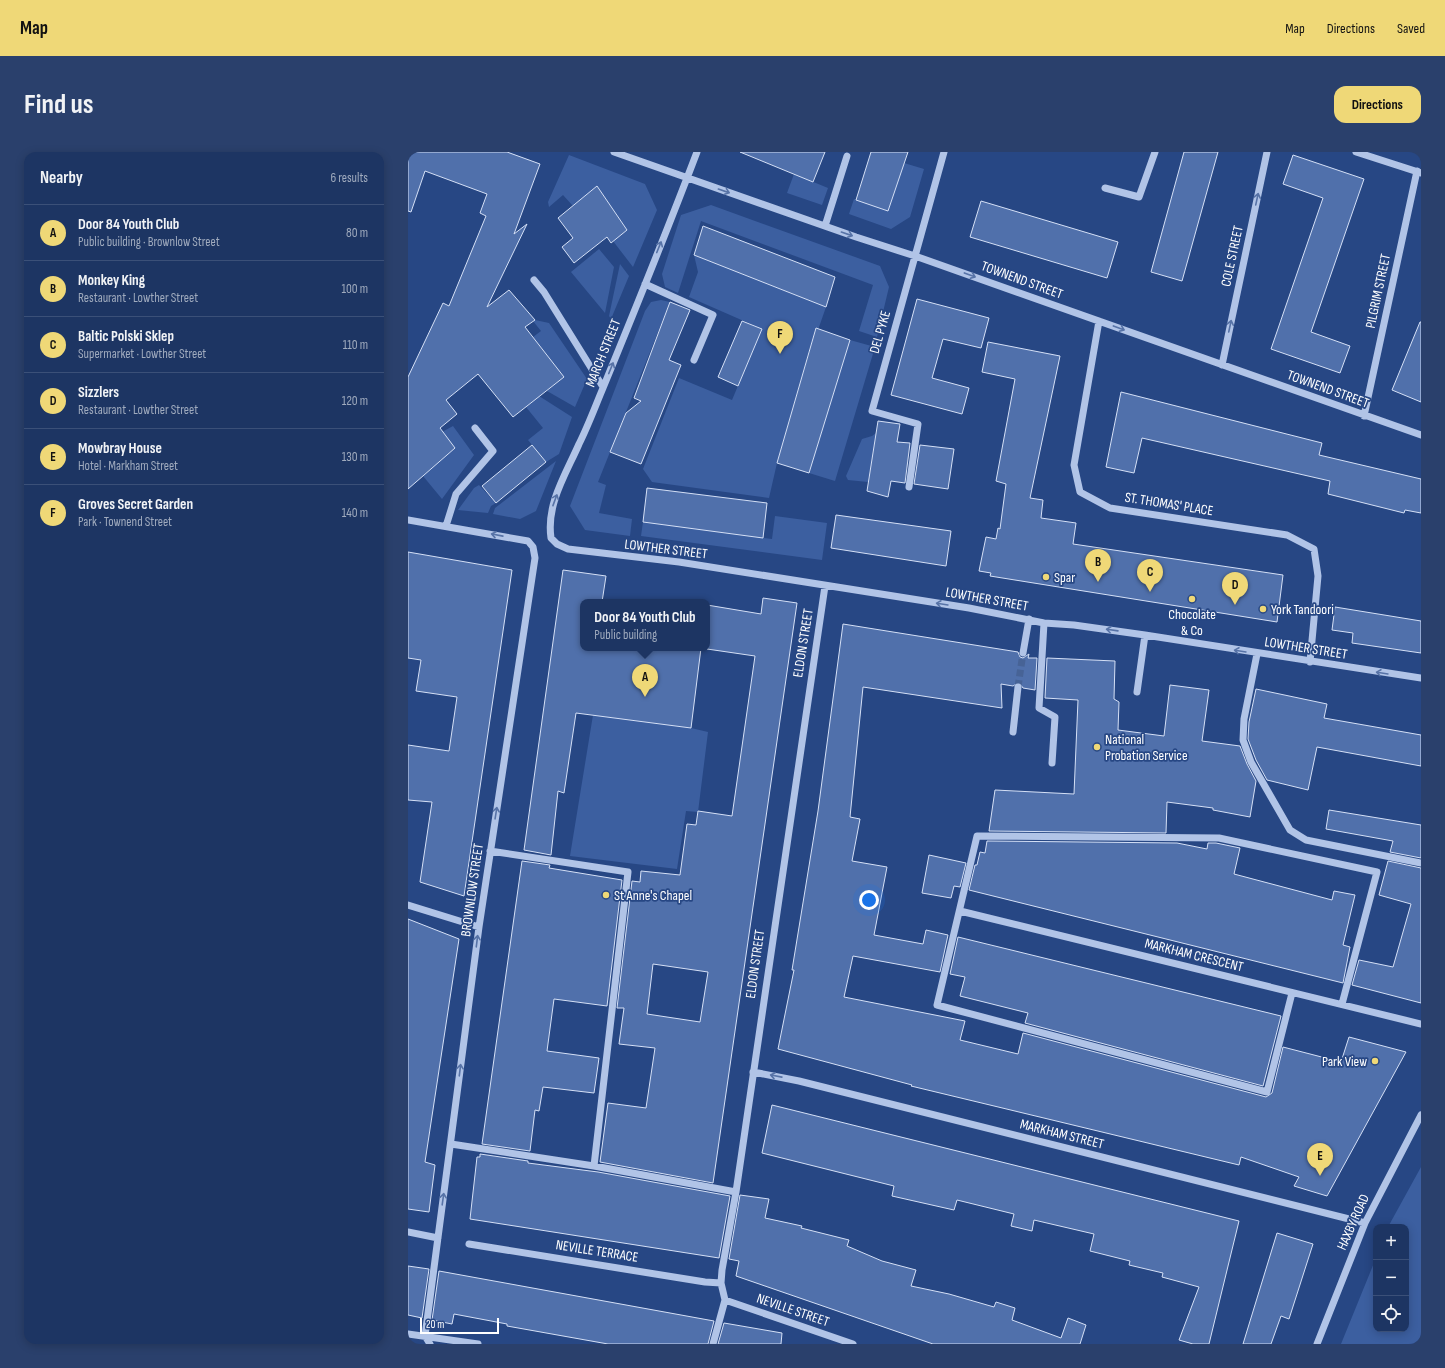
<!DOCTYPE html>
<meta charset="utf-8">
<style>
:root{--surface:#1d3563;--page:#2a406c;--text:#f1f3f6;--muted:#a0abbe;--line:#3b5078;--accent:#efd877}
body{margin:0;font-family:"Sofia Sans Condensed",sans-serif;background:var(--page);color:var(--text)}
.controls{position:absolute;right:12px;bottom:12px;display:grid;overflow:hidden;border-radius:8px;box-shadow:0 2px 10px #0003}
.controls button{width:36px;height:36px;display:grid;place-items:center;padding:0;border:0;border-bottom:1px solid var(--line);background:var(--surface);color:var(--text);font:20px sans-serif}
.scale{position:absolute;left:12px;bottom:10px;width:79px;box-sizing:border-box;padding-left:4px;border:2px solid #fff;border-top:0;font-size:11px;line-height:14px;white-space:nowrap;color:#fff;-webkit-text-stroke:3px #274784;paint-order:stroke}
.you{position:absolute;left:461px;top:748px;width:14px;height:14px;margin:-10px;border:3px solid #fff;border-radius:50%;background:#1a73e8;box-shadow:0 0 0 6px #1a73e833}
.badge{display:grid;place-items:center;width:26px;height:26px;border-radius:50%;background:var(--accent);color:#111;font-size:13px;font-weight:700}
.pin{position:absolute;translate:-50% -33px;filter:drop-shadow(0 1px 2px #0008)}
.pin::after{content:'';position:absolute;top:21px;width:14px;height:12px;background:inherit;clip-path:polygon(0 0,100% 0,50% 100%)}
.popup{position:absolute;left:172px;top:447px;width:130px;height:52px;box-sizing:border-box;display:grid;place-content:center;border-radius:8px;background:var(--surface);filter:drop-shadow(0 1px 3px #0005);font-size:13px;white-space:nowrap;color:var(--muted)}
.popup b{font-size:15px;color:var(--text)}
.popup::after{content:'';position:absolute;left:50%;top:100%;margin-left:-8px;border:8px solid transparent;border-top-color:var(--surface)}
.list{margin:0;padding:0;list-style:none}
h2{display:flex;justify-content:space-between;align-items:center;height:52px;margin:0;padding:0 16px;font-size:17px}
h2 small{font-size:13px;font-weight:400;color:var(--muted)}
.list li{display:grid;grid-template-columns:26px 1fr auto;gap:12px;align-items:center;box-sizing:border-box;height:56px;padding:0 16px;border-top:1px solid var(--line)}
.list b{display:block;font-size:15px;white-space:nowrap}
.list p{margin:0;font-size:13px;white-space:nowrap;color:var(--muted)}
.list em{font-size:13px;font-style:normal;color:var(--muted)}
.icon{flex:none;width:22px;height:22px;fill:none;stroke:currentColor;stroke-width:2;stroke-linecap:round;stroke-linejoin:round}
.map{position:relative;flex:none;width:1013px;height:1192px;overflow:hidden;border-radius:12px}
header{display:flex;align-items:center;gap:24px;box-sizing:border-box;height:56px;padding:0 20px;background:var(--accent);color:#111}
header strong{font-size:19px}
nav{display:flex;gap:22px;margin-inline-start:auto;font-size:14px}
.intro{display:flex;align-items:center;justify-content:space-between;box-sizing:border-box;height:96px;padding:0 24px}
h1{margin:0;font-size:28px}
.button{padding:10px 18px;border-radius:12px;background:var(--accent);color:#111;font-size:14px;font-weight:700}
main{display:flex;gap:24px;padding:0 24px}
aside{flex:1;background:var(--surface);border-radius:12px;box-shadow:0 2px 10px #0003}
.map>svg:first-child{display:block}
.green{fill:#3c5fa0}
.building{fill:#5070ab;stroke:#d5e0f6;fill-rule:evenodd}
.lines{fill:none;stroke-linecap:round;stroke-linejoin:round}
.minor-tunnel{stroke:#476396;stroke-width:7;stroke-dasharray:7 3.5;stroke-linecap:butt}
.minor{stroke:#b1c4e7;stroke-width:7}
.oneway{stroke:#5773a7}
.poi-dot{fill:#efd877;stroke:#274784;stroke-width:1.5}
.labels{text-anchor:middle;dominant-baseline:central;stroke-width:3.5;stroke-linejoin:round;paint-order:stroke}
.street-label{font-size:14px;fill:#fff;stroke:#274784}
.poi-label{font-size:14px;fill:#fff;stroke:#274784;text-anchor:start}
</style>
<header>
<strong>Map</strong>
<nav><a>Map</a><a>Directions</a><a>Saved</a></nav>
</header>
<div class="intro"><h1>Find us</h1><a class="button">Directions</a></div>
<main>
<aside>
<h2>Nearby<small>6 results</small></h2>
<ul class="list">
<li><span class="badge">A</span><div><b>Door 84 Youth Club</b><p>Public building · Brownlow Street</p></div><em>80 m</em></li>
<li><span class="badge">B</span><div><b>Monkey King</b><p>Restaurant · Lowther Street</p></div><em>100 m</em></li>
<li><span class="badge">C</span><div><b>Baltic Polski Sklep</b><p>Supermarket · Lowther Street</p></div><em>110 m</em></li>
<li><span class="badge">D</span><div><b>Sizzlers</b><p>Restaurant · Lowther Street</p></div><em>120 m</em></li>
<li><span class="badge">E</span><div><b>Mowbray House</b><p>Hotel · Markham Street</p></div><em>130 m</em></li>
<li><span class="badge">F</span><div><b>Groves Secret Garden</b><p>Park · Townend Street</p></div><em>140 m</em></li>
</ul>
</aside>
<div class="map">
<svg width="1013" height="1192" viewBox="0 0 1013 1192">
<rect width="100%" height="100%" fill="#274784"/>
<path class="green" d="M 161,3 L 237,32 L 249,58 L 225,115 L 205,89 L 219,78 L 189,34 L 165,54 L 155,43 L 141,55 L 140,50 Z
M 496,11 L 516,17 L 502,65 L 483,77 L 441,62 L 446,47 L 480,59 Z
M 386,22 L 420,36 L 414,53 L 379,41 Z
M 303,53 L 472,114 L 481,135 L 469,185 L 451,179 L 465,133 L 293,69 L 270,141 L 257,135 L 254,122 L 273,63 Z
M 191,97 L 206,115 L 197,161 L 163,120 Z
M 286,103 L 418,155 L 410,178 L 407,178 L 369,311 L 361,346 L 244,330 L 235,317 L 271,226 L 324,248 L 354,177 L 281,145 L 290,120 Z
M 212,112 L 221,124 L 203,167 L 201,164 Z
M 253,148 L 262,150 L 190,330 L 198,333 L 191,361 L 224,367 L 222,384 L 177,378 L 162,354 L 237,159 L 243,150 Z
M 127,168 L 141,171 L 179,227 L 167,255 L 139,239 L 156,225 L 125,185 L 133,179 L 125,169 Z
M 442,188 L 467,195 L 427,329 L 401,321 Z
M 131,244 L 164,265 L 151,302 L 138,310 L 120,288 L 135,276 L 118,255 Z
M 45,274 L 66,303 L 34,347 L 15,324 L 47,296 L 34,280 Z
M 468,281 L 460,330 L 440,328 L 438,324 L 454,287 L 464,284 Z
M 148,309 L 128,359 L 112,367 L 85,362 L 87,356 Z
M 71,333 L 88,351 L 83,354 L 80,361 L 50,358 L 66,336 Z
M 367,364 L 419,371 L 414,408 L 233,384 L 235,370 L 364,387 Z
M 185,563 L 283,576 L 300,580 L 290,660 L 278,659 L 269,717 L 162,704 Z
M 1013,1015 L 1013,1192 L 933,1192 L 968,1106 L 968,1177 L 998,1177 L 998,1075 L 980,1075 Z"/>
<path class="building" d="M 0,0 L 99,0 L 132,12 L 106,82 L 119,72 L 79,155 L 101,138 L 127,168 L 117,175 L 156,225 L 105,265 L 70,222 L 38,248 L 49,262 L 32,276 L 47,296 L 0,337 L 0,225 L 35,151 L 41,154 L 78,64 L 72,61 L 79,42 L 17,19 L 3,60 L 0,59 Z
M 332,0 L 417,0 L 405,30 Z
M 463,0 L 500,0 L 480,59 L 448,48 Z
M 776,0 L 810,0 L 774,129 L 743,120 Z
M 885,3 L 956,27 L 903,180 L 942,194 L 932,221 L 863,197 L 915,46 L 875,32 Z
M 189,34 L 219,78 L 203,91 L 199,85 L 166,111 L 154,95 L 165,86 L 150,66 Z
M 573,49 L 710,90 L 699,126 L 562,85 Z
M 295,74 L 427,125 L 418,155 L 286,103 Z
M 509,147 L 581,166 L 573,196 L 535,187 L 524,226 L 561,236 L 554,262 L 483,243 Z
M 262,150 L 282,158 L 261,208 L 273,213 L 233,312 L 202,300 L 218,261 L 233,249 L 226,246 Z
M 334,169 L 354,177 L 330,234 L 310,225 Z
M 1012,170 L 1013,170 L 1013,250 L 984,238 Z
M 408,176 L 442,188 L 401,321 L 369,311 Z
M 580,190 L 652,204 L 622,346 L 635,348 L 633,366 L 668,371 L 665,392 L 875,423 L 869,470 L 582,424 L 583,421 L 571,419 L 578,385 L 588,387 L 590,376 L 592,377 L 598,332 L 588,329 L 607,227 L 574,220 Z
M 713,240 L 914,291 L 911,303 L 1013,327 L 1013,361 L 997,358 L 996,361 L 920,342 L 922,329 L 734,286 L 726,321 L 698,315 Z
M 470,269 L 492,272 L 489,290 L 502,291 L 497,331 L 483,329 L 480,345 L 459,339 Z
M 124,293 L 138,310 L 88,351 L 74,334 Z
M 512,293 L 546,297 L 540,337 L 506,332 Z
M 239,336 L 359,351 L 355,386 L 235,370 Z
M 428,363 L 543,379 L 538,414 L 423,396 Z
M 0,400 L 104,418 L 56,744 L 12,730 L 24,650 L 0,648 L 0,593 L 41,599 L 49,545 L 8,539 L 13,508 L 0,506 Z
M 155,418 L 198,424 L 194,450 L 175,450 L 175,496 L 293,496 L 283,576 L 168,561 L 156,641 L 150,639 L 143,703 L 116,698 Z
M 355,446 L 389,451 L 305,1031 L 192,1010 L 200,951 L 238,956 L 247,896 L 211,892 L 216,856 L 209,856 L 224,729 L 232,730 L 233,719 L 272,723 L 279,672 L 288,673 L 290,659 L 324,664 L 347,504 L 299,497 L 299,453 L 353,462 ZM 245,812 L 300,820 L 292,870 L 239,862 Z
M 927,455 L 1013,469 L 1013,501 L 944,491 L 945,481 L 924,478 Z
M 435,472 L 610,500 L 612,505 L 615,506 L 621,502 L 620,506 L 629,506 L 627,538 L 615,536 L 611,530 L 605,534 L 593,532 L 594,556 L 455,535 L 442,665 L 452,667 L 444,709 L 479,715 L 466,783 L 515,792 L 518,778 L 540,783 L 532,820 L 445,804 L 436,845 L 557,869 L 552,888 L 610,902 L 615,881 L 858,945 L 864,941 L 875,895 L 933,910 L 941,885 L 998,900 L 919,1044 L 886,1034 L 891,1025 L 833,1005 L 831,1013 L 503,934 L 504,933 L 370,897 L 386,818 L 384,818 L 410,659 Z
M 639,506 L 707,509 L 706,547 L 711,550 L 710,578 L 756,584 L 762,533 L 801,538 L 794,589 L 832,594 L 839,612 L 848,629 L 842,665 L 805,658 L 805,656 L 759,650 L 758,681 L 581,679 L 587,638 L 666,642 L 670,548 L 637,546 Z
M 848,537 L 919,552 L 916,566 L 1013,583 L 1013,614 L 909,595 L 900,638 L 859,628 L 848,608 L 840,587 L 841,570 Z
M 921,658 L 1013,673 L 1013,706 L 982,700 L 985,689 L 918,677 Z
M 579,689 L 769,691 L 799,697 L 800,691 L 808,691 L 832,696 L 826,722 L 924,748 L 926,739 L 947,743 L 935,793 L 942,795 L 935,831 L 561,738 L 567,713 L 569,713 L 572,700 L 577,701 Z
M 521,703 L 558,711 L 552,735 L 546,734 L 543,746 L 514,741 Z
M 114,709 L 142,713 L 141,716 L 214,728 L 199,854 L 146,847 L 139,899 L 191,906 L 186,941 L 135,935 L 131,959 L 127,958 L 122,999 L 74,992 Z
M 980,709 L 1013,716 L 1013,851 L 944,833 L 951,808 L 985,815 L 1003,752 L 971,743 Z
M 0,767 L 51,787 L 17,1010 L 27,1013 L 21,1060 L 0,1057 Z
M 550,785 L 873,864 L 855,934 L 617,871 L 620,861 L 552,844 L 557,825 L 542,822 Z
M 364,953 L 831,1069 L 801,1192 L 785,1192 L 771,1188 L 791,1135 L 754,1125 L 755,1121 L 721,1113 L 722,1109 L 682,1099 L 686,1082 L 626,1068 L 624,1079 L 603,1074 L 606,1062 L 549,1048 L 546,1058 L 484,1044 L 486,1034 L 354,1001 Z
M 72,1002 L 120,1009 L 120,1011 L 190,1020 L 322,1044 L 311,1106 L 62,1067 L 69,1005 L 72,1005 Z
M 332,1043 L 361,1047 L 357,1066 L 394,1074 L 393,1076 L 441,1088 L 439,1094 L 474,1109 L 508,1118 L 503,1134 L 541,1142 L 586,1155 L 588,1150 L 607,1156 L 604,1168 L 653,1186 L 660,1166 L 678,1173 L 672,1192 L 525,1192 L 328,1124 L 331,1109 L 321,1107 Z
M 869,1081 L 905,1092 L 881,1167 L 873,1164 L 863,1192 L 835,1192 Z
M 0,1114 L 21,1117 L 14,1166 L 0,1163 Z
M 31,1119 L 306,1169 L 300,1192 L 200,1192 L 99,1174 L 99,1172 L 46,1162 L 44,1172 L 24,1168 Z
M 316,1171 L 374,1181 L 373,1192 L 310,1192 Z"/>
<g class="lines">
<path class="minor-tunnel" d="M 610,535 L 615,501"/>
<path class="minor" d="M 206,0 L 448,85 L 507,104 L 1013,283
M 289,0 C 259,79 227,158 195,236 C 187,255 180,274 171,292 C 158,322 138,352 143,386 L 149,392 L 160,397 L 271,410 L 561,456 L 636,471 L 666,473 L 737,483 L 1013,526
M 948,0 L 1013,21
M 697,36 L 731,45 L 747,0
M 417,74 L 439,4
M 126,128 L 136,140 L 195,235
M 237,132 L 305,163 L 286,208
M 691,169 L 666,313 L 672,340 L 702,356 L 879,383 L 906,397 L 910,424 L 902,510
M 814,213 L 859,0
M 956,264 L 1009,19
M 501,335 L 510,272 L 464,259 L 536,0
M 0,368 L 120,389 L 125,395 L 127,406 L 71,775 L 17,1184 L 22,1192
M 38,374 L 48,342 L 85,299 L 67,276
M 636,471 L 631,556 L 647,565 L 644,611
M 615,501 L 621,467
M 849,502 L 836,567 L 835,588 L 843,610 L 882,678 L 898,688 L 1013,711
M 729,540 L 737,483
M 605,580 L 610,535
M 82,699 L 220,720 L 186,1014
M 0,753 L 71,775
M 552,759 L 1013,872
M 884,841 L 859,940 L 529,853 L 569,684 L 811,686 L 969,720 L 934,852
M 345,920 L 391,929 L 957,1071
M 43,992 L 186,1014 L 328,1040
M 0,1080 L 30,1086
M 61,1092 L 297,1130 L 313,1131
M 317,1148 L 445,1192
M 0,1182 L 70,1192
M 305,1192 L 317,1148 L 313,1131 L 314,1118 L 328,1040 L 417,434
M 909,1192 L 957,1071 L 1013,963"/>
</g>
<defs><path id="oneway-shaft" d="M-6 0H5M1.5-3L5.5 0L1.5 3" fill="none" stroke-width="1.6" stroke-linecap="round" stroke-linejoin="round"/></defs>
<g class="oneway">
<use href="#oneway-shaft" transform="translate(316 39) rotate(19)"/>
<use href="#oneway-shaft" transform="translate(849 47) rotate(-78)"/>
<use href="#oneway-shaft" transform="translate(439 82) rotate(19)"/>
<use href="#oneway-shaft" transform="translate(251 95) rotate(-68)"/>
<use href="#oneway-shaft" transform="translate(562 123) rotate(20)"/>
<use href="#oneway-shaft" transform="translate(822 174) rotate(-78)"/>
<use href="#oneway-shaft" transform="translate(711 176) rotate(20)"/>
<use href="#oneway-shaft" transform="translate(203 216) rotate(-68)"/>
<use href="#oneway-shaft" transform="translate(147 348) rotate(-70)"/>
<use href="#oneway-shaft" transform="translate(89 383) rotate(-169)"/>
<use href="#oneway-shaft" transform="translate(534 452) rotate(-171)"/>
<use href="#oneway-shaft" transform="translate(704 478) rotate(-172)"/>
<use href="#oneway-shaft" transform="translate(832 499) rotate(-171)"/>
<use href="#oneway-shaft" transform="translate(974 521) rotate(-171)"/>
<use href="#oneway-shaft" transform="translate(88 661) rotate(-81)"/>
<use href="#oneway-shaft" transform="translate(69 789) rotate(-83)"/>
<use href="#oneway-shaft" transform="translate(52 918) rotate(-83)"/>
<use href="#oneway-shaft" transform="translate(368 924) rotate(-169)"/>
<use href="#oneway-shaft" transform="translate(35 1047) rotate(-82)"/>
</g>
<g class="poi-dot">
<circle cx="638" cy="425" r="4"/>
<circle cx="784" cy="447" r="4"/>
<circle cx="855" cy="457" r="4"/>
<circle cx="689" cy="595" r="4"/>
<circle cx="198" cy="743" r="4"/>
<circle cx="967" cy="909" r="4"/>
</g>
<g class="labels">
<g class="street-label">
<text transform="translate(824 104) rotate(-78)">COLE STREET</text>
<text transform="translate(614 128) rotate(20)">TOWNEND STREET</text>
<text transform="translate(970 139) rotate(-78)">PILGRIM STREET</text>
<text transform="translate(472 180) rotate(-74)">DEL PYKE</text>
<text transform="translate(195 201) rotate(-68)">MARCH STREET</text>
<text transform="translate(920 237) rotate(20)">TOWNEND STREET</text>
<text transform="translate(761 352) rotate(9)">ST. THOMAS' PLACE</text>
<text transform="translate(258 397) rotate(7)">LOWTHER STREET</text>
<text transform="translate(579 447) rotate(10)">LOWTHER STREET</text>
<text transform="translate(395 491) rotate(-81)">ELDON STREET</text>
<text transform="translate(898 496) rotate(9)">LOWTHER STREET</text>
<text transform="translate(64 738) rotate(-82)">BROWNLOW STREET</text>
<text transform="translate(786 803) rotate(14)">MARKHAM CRESCENT</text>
<text transform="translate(347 812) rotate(-82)">ELDON STREET</text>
<text transform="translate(654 982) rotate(14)">MARKHAM STREET</text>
<text transform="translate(945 1070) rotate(-66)">HAXBY ROAD</text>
<text transform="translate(189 1099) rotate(9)">NEVILLE TERRACE</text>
<text transform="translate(385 1158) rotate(19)">NEVILLE STREET</text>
</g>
<g class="poi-label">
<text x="646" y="425">Spar</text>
<text x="863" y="457">York Tandoori</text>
<text x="784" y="462" text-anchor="middle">Chocolate<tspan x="784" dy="16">&amp; Co</tspan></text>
<text x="697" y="587">National<tspan x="697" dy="16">Probation Service</tspan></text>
<text x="206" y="743">St Anne's Chapel</text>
<text x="959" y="909" text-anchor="end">Park View</text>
</g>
</g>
</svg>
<div class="controls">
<button>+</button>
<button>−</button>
<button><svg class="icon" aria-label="locate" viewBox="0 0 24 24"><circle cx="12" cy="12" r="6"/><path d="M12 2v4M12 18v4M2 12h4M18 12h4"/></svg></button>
</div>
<div class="scale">20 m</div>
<div class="you"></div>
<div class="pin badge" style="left:237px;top:545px">A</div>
<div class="popup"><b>Door 84 Youth Club</b>Public building</div>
<div class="pin badge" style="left:690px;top:430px">B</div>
<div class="pin badge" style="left:742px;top:440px">C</div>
<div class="pin badge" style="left:827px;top:453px">D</div>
<div class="pin badge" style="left:912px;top:1024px">E</div>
<div class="pin badge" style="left:372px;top:202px">F</div>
</div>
</main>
